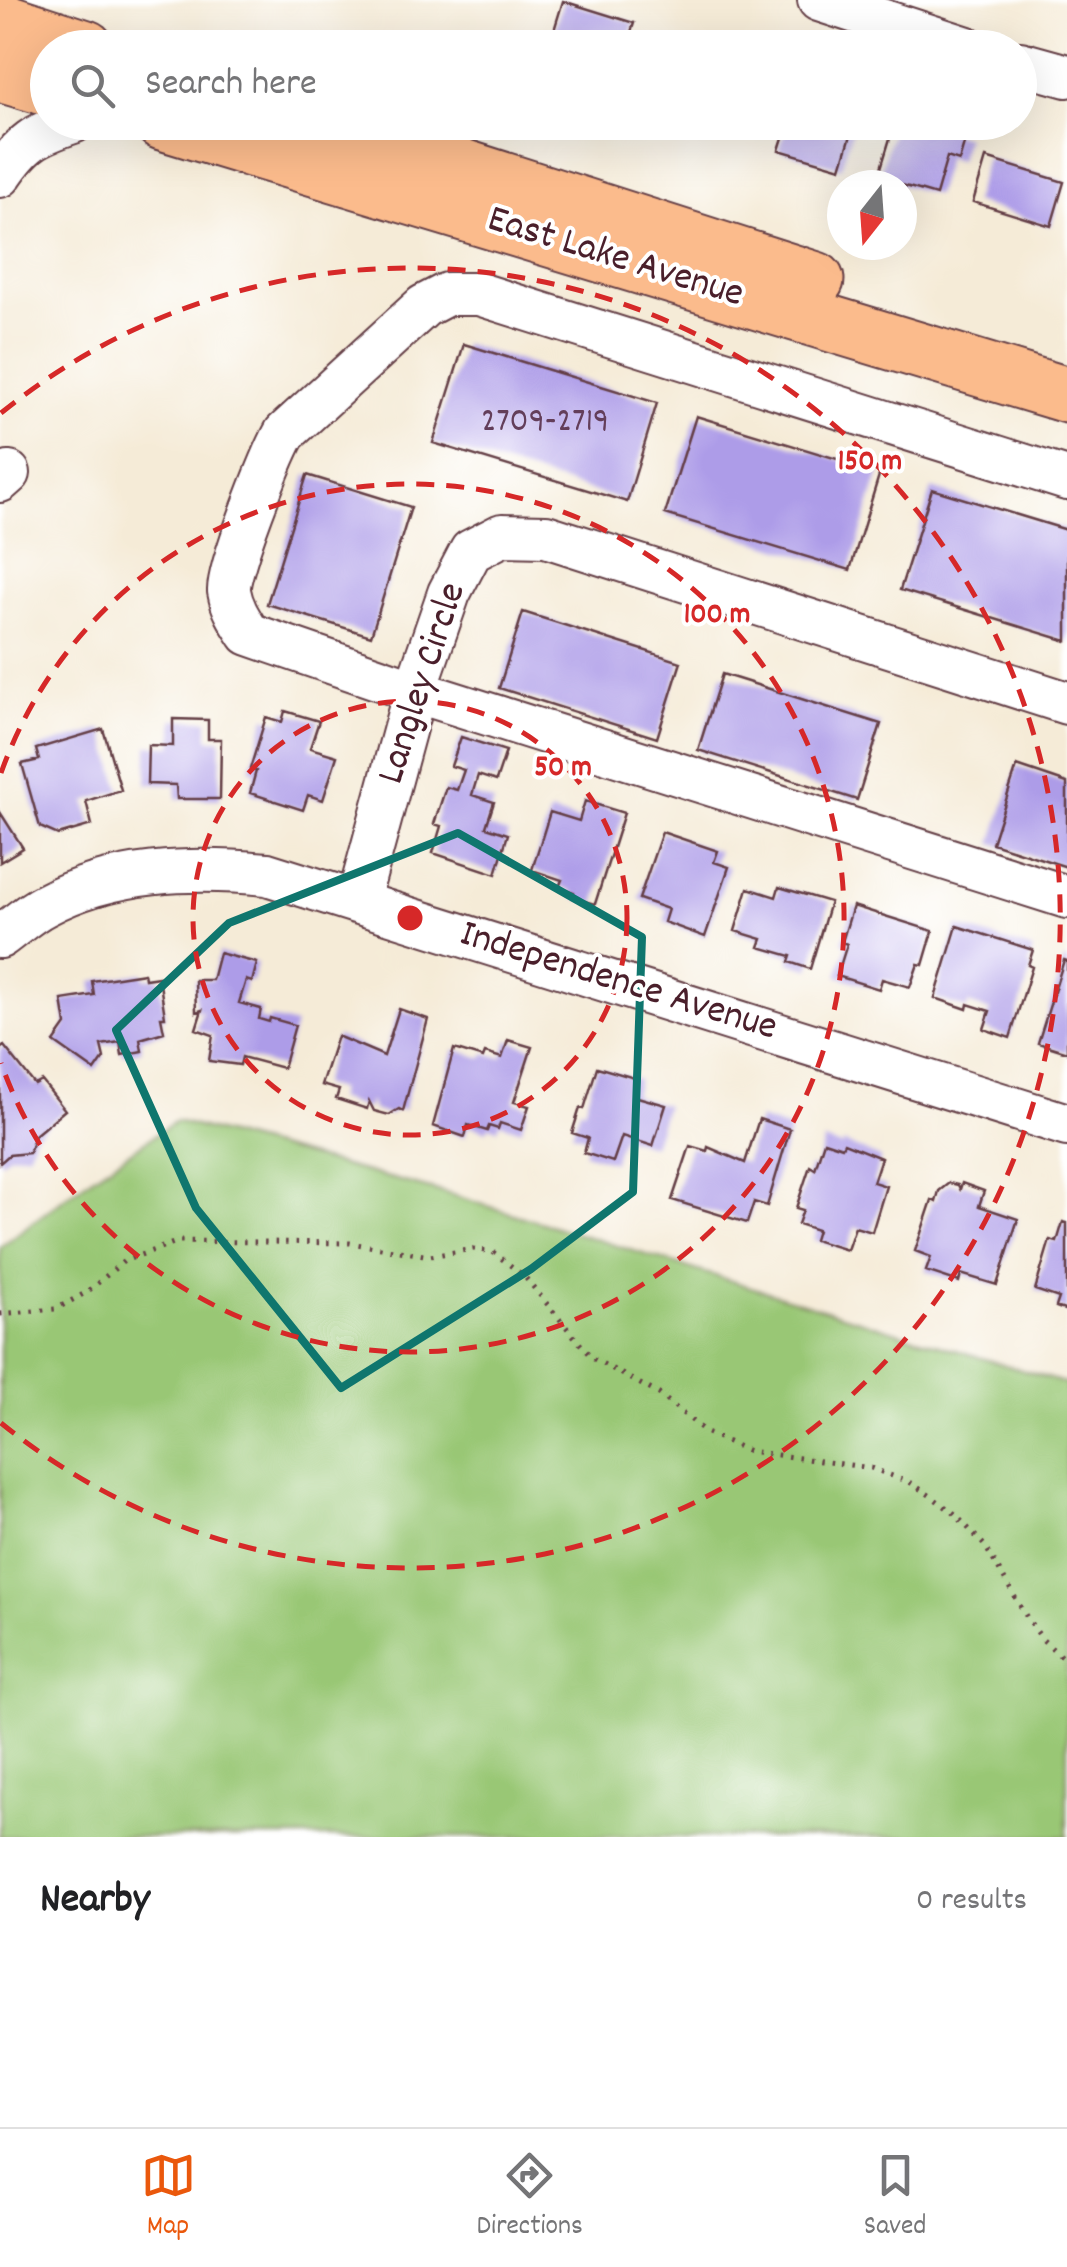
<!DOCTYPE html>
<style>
:root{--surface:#fff;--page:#f6f6f6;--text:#202124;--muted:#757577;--line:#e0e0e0;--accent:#ea580c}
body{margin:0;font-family:Dekko,sans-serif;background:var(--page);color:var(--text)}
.compass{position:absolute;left:827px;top:170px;width:90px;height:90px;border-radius:50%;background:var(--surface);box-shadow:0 10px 40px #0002;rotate:197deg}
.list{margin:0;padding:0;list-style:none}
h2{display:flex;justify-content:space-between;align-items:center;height:130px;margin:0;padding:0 40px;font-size:42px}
h2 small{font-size:32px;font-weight:400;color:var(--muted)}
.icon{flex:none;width:55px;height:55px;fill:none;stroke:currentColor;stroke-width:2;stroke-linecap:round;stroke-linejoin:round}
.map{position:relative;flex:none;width:1067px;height:1837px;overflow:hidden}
.search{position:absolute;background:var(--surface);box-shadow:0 10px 40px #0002;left:30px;right:30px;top:30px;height:110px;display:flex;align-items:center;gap:25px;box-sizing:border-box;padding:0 35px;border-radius:55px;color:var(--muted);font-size:38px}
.sheet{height:290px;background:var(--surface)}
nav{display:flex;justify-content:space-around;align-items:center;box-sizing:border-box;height:140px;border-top:2px solid var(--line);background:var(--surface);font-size:28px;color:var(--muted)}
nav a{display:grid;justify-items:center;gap:5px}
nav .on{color:var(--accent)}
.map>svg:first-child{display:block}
.green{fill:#99c775;stroke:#727350;stroke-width:2.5}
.building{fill:#ad9ce8}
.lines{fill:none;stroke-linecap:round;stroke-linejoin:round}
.minor-casing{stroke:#643e45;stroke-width:46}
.major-casing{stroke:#643e45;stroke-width:59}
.path{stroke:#643e45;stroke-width:5;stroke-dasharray:2.5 8;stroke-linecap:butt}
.minor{stroke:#fff;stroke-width:42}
.major{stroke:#fbbb8c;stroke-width:55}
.marked{fill:none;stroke:#0f766e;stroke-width:8;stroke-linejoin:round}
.ring{fill:none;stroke:#d62828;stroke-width:5;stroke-dasharray:18 12}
.labels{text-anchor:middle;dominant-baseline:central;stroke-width:8;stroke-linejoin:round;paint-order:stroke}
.number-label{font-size:35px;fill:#633e5a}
.street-label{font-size:40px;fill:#4a1f2b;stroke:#fff}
.centre{fill:#d62828;stroke:#fff;stroke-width:5}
.ring-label{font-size:30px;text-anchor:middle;font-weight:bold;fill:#d62828;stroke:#fff;stroke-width:8;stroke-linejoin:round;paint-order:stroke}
</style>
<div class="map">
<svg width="1067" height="1837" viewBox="0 0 1067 1837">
<rect width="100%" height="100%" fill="#fff"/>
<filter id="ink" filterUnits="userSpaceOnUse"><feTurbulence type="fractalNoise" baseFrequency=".01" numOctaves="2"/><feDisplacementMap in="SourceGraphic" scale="20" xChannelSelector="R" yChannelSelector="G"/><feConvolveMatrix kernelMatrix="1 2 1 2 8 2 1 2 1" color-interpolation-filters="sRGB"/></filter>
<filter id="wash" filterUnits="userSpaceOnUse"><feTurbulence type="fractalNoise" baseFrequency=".0048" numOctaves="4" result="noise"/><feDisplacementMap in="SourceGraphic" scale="40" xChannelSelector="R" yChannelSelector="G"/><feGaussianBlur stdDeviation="2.25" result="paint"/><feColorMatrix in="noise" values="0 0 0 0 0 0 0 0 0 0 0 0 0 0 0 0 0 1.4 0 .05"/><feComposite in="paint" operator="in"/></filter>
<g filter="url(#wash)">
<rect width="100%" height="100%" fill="#f5ebd7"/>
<path class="green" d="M 176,1121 L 442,1192 L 1067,1384 L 1067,1837 L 0,1837 L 0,1247 L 91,1178 Z"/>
<g id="blocks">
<path class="building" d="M 563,1 L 634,23 L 626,48 L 582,48 L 552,37 Z
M 788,122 L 855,122 L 841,168 L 779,150 Z
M 895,122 L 920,122 L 966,137 L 959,161 L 947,157 L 936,195 L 878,178 Z
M 986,158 L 1064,182 L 1051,226 L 973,202 Z
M 464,344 L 657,403 L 627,502 L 433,443 Z
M 696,416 L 880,472 L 850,570 L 665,514 Z
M 307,475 L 411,507 L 371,636 L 267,604 Z
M 932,489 L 1067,530 L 1067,641 L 900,590 Z
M 523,612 L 681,662 L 657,738 L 499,688 Z
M 722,674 L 881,724 L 857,800 L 698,750 Z
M 285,711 L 319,721 L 310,748 L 337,756 L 323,800 L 308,795 L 303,810 L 250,793 L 256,771 L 250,769 L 266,717 L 282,722 Z
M 173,719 L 208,720 L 208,739 L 221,739 L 220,799 L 177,799 L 176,785 L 147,784 L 148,745 L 173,746 Z
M 103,729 L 121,790 L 86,801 L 92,825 L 58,835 L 40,827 L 22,764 L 39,760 L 36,749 Z
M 461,737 L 506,751 L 496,781 L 478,775 L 472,795 L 494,802 L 486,827 L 508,834 L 496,874 L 433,853 L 441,826 L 434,824 L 446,787 L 457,790 L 464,770 L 451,766 Z
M 1017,766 L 1067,783 L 1067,867 L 992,843 Z
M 585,801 L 624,813 L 595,904 L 573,898 L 574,892 L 559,887 L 562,880 L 532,870 L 550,812 L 579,821 Z
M 0,812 L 23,848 L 0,862 Z
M 662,832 L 718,851 L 714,862 L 729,867 L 705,937 L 664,922 L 668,909 L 639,899 Z
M 779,887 L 830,902 L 810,969 L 789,962 L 791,956 L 759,947 L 762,939 L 735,931 L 748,888 L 776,897 Z
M 853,906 L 933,931 L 923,965 L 918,964 L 910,987 L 882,979 L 879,989 L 837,976 L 847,944 L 842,942 Z
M 957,926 L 1033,950 L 1028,965 L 1032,967 L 1010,1038 L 984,1029 L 990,1011 L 968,1004 L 967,1009 L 935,998 Z
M 219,953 L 257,963 L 252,982 L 246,980 L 239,1003 L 261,1009 L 259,1019 L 269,1022 L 270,1018 L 295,1025 L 283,1068 L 242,1057 L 240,1065 L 209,1061 L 213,1035 L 196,1029 L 202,1010 L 196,1012 L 195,980 L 212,980 Z
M 1064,960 L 1067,961 L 1067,1052 L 1038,1043 Z
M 144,973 L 145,979 L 159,977 L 165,1017 L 161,1017 L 164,1032 L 140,1039 L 142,1051 L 122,1055 L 120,1042 L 101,1045 L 104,1058 L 95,1071 L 54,1042 L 66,1025 L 62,1000 L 94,995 L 92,981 Z
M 399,1009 L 428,1019 L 403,1111 L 399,1109 L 389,1115 L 374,1111 L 369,1101 L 367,1109 L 336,1099 L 339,1090 L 321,1085 L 337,1036 L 384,1056 Z
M 508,1040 L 532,1047 L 514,1102 L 529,1106 L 521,1130 L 500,1123 L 498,1129 L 489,1126 L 487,1131 L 468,1125 L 465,1137 L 433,1126 L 454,1049 L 483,1058 L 485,1053 L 502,1058 Z
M 4,1046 L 35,1085 L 42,1081 L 65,1110 L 35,1135 L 29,1153 L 9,1155 L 0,1163 L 0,1049 Z
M 597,1067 L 638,1079 L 634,1096 L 666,1105 L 653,1146 L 622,1136 L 613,1162 L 584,1153 L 588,1138 L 572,1133 L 580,1108 L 584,1109 Z
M 759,1119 L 790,1129 L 767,1206 L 754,1202 L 747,1223 L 672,1200 L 690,1146 L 707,1151 L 708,1147 L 745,1163 Z
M 824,1141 L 842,1147 L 844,1143 L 881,1158 L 873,1182 L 886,1186 L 872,1232 L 855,1227 L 847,1250 L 814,1240 L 817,1230 L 798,1224 L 803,1210 L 796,1208 L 810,1166 L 815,1169 Z
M 949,1183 L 958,1185 L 960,1189 L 962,1183 L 984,1191 L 979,1206 L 1018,1219 L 997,1285 L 961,1274 L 959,1282 L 926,1271 L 931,1257 L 915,1251 L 932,1200 L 936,1202 L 939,1191 Z
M 1063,1222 L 1067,1223 L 1067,1311 L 1056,1307 L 1059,1298 L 1035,1290 L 1050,1240 L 1057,1242 Z"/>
</g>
</g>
<g filter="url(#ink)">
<use href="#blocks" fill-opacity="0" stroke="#643e45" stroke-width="2.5"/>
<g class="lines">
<defs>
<path id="minor" d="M 819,0 L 967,48
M 1020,63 L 1067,76
M 0,176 C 23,142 34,135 73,122
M 1067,479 L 479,294 L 447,294 L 424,306 L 285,433 C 272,456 227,570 229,591 C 232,608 240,620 249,634 L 415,691 L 1067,897
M 0,481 L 9,473
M 358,901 L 415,691 L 449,593 L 471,551 L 502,535 L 546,536 L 1067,703
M 0,937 C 14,927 29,913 45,905 C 112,869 192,867 267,874 L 1067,1125"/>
<path id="major" d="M 0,20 L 86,48
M 0,74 L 48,88
M 162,122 L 1067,395
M 321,122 L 816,280"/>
</defs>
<use href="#minor" class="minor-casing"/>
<use href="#major" class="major-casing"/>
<path class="path" d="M 0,1314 L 56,1309 L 87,1292 L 124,1261 L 179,1241 L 350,1243 L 430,1256 L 473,1249 L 493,1252 L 524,1276 L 592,1358 L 659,1394 L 707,1433 L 749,1451 L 871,1468 L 911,1483 L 931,1496 L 954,1513 L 985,1546 L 1029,1621 L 1043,1640 L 1067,1662"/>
<use href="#minor" class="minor"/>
<use href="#major" class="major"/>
</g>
</g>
<path class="marked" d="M 458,833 L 642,937 L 633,1192 L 531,1269 L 341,1388 L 196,1208 L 116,1030 L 229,923 Z"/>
<g class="ring">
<circle cx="410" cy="918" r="217"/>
<path d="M1 773A434 434 0 1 1 1 1063"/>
<path d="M1 413A650 650 0 1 1 1 1423"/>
</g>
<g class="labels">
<g class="number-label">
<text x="545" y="423">2709-2719</text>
</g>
<g class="street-label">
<text transform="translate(615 259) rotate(17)">East Lake Avenue</text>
<text transform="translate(424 684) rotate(-72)">Langley Circle</text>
<text transform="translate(618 983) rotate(17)">Independence Avenue</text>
</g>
</g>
<circle cx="410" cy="918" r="15" class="centre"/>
<g class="ring-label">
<text x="870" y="469">150 m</text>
<text x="717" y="622">100 m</text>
<text x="563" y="775">50 m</text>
</g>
</svg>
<svg class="compass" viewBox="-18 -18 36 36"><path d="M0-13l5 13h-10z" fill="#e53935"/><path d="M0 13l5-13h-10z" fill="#757577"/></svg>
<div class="search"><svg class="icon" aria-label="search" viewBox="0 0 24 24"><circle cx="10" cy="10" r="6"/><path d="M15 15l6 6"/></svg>Search here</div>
</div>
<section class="sheet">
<h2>Nearby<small>0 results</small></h2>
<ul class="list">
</ul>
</section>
<nav>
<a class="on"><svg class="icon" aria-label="map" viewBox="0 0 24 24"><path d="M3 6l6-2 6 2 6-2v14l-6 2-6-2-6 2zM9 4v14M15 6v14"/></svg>Map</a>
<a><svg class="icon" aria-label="directions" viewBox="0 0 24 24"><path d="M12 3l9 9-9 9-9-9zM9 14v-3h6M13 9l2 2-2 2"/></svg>Directions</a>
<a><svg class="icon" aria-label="saved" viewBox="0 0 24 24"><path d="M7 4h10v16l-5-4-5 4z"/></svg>Saved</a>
</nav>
